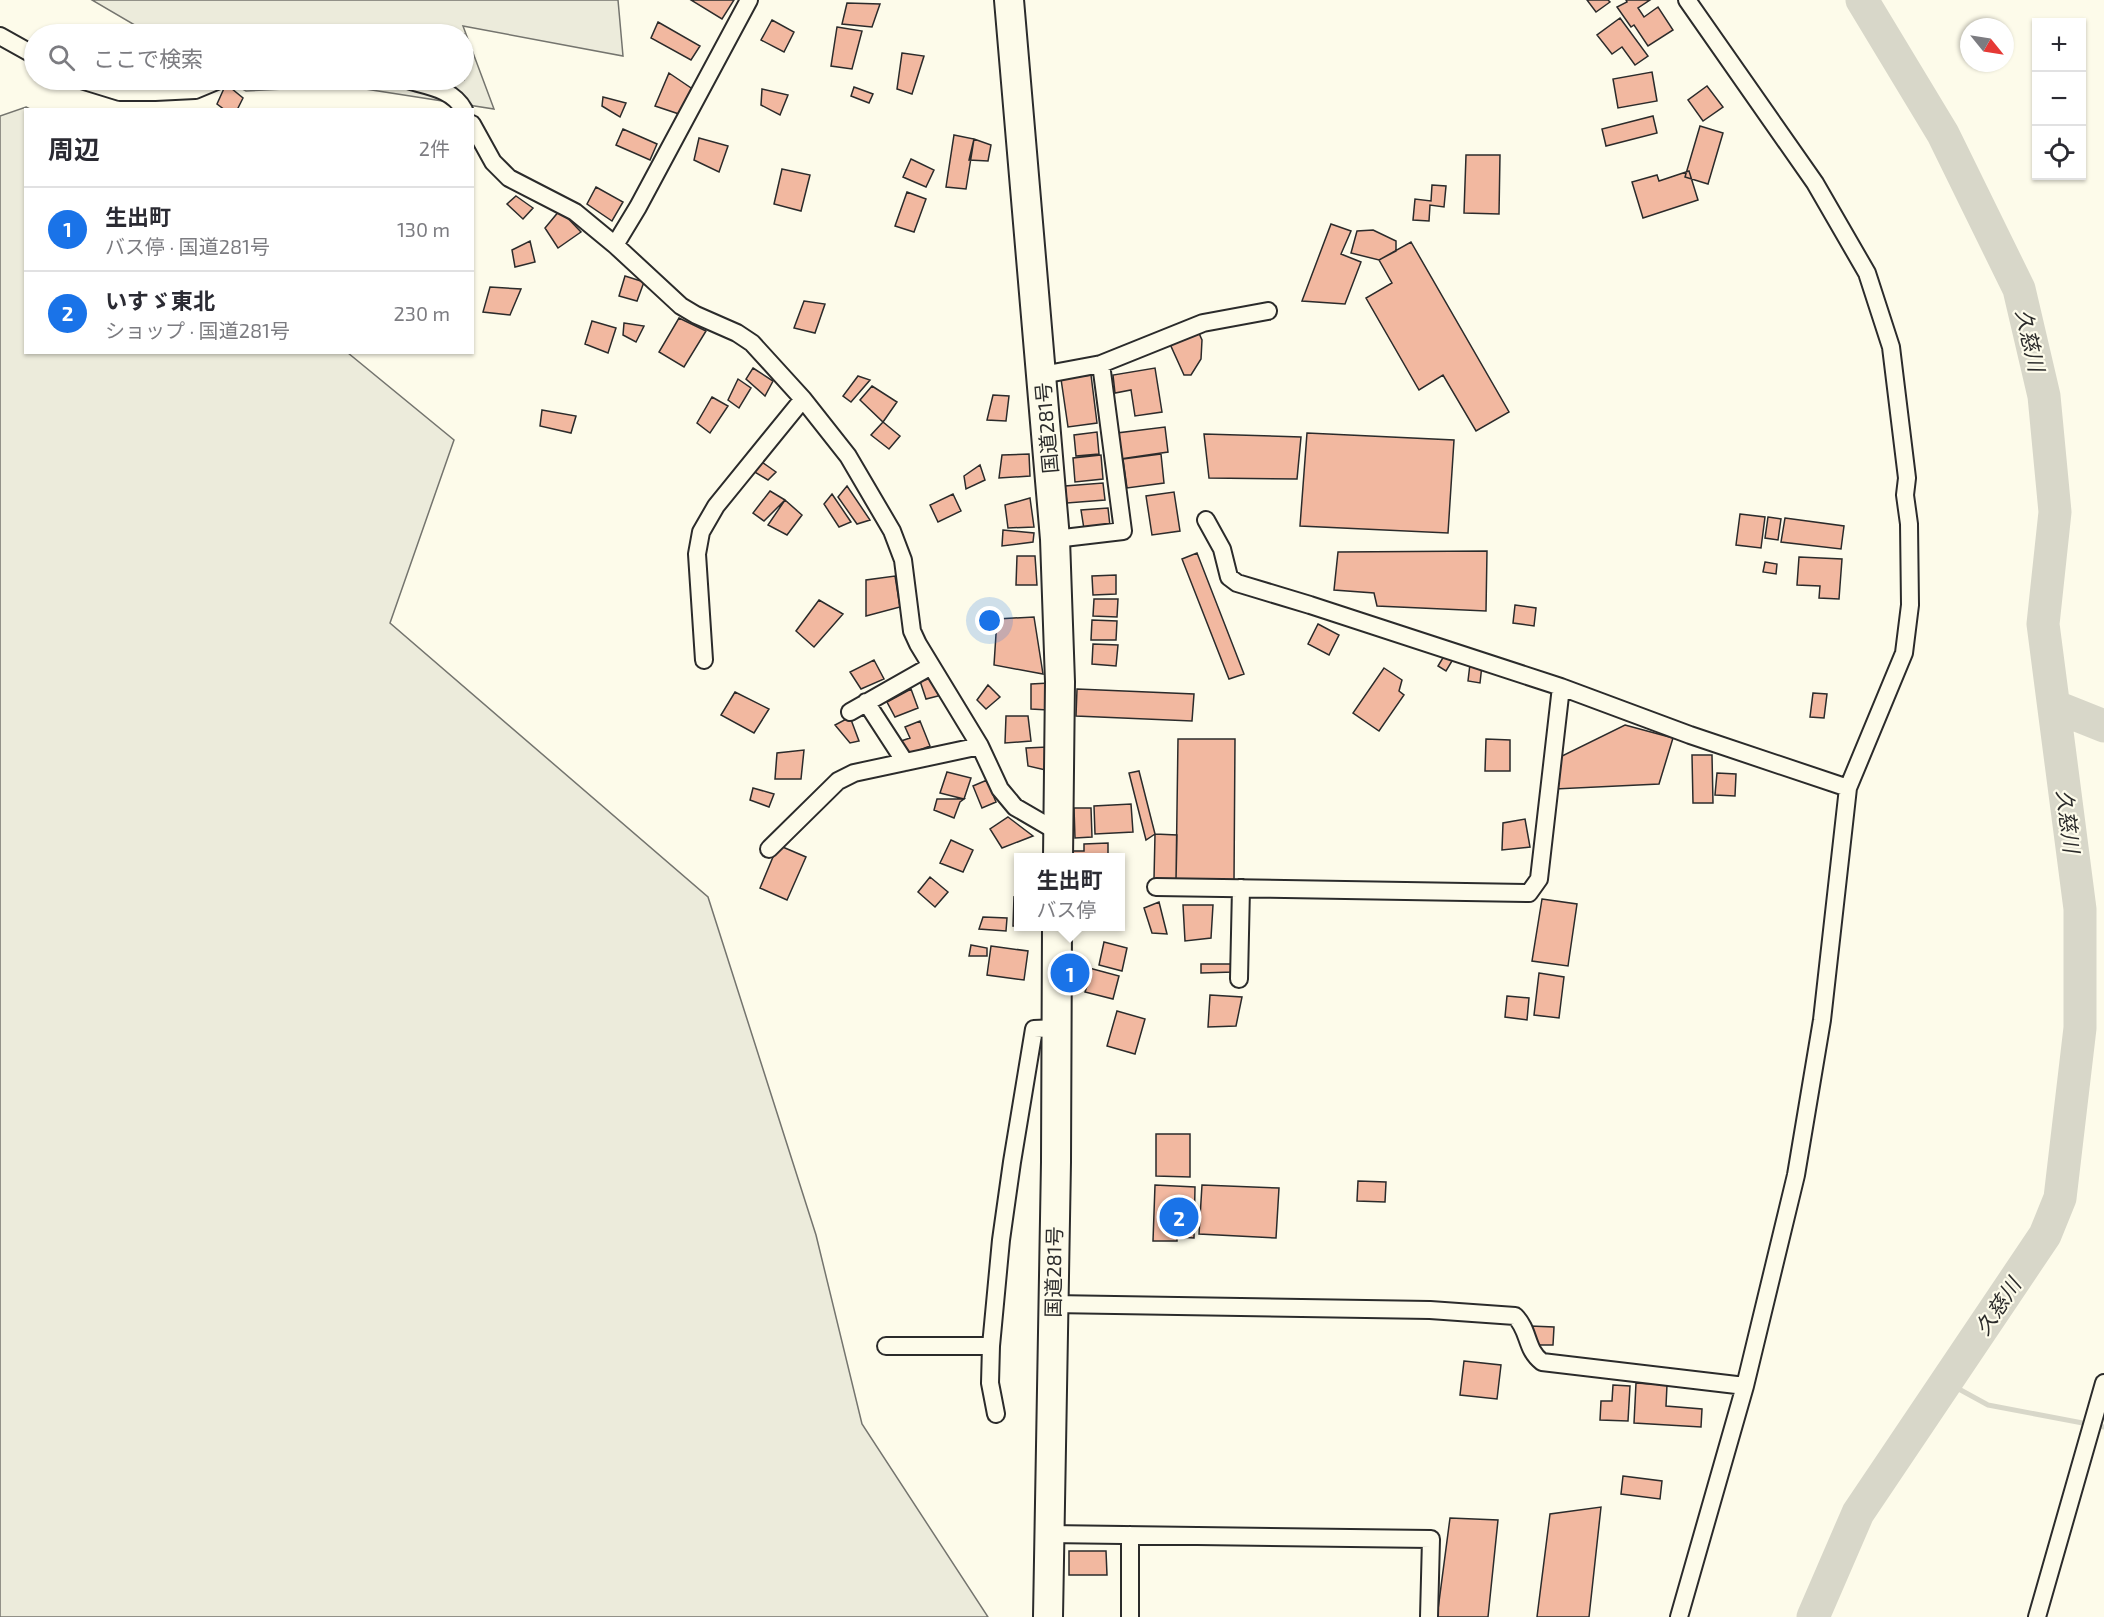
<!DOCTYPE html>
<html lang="ja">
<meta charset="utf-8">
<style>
:root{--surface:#fff;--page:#f2f2f3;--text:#2b2b33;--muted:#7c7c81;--line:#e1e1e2;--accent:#1a73e8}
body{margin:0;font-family:"Exo 2","Noto Sans JP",sans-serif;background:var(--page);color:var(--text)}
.controls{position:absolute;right:18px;top:18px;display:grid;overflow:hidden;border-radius:0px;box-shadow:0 2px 4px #0004}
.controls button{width:54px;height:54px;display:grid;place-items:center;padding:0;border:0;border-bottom:2px solid var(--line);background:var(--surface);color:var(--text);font:30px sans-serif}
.compass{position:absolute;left:1960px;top:18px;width:54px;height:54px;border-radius:50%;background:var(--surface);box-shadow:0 2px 4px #0004;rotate:120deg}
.you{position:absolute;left:990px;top:621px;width:21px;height:21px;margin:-15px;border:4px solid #fff;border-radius:50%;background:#1a73e8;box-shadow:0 0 0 9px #1a73e833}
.badge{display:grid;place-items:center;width:39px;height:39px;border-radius:50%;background:var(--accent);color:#fff;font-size:20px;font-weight:700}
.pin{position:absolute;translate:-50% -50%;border:3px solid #fff;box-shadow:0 2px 6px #0006}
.popup{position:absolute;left:1014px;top:853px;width:111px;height:78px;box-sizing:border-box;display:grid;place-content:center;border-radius:0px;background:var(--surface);filter:drop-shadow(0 2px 4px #0005);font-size:20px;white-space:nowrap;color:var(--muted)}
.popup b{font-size:22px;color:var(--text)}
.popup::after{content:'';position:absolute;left:50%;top:100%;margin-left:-12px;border:12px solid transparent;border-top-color:var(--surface)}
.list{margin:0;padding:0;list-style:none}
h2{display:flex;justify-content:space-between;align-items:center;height:78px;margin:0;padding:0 24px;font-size:26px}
h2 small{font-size:20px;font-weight:400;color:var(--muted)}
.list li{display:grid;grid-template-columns:39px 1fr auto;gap:18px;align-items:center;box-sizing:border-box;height:84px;padding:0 24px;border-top:2px solid var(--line)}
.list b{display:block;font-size:22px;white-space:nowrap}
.list p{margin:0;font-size:20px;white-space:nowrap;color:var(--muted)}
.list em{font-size:20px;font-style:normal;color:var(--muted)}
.icon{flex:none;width:33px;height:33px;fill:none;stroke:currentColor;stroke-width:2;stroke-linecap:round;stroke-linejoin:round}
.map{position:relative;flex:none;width:2104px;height:1617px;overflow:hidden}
.search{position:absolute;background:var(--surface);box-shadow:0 2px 4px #0004;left:24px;top:24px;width:450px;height:66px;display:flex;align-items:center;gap:15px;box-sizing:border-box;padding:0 21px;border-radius:33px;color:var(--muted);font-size:22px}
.panel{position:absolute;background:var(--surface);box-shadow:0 2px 4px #0004;left:24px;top:108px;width:450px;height:246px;border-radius:0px}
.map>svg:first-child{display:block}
.green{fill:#ecebdb;stroke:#74746e;stroke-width:1.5}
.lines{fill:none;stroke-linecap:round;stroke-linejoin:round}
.stream{stroke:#d8d7c9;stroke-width:5}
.river{stroke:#d8d7c9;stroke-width:33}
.building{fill:#f2b8a0;stroke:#2b2b2b;stroke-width:1.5}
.minor-casing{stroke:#2b2b2b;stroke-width:20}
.trunk-casing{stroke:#2b2b2b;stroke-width:32}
.minor{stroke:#fdfbea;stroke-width:16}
.trunk{stroke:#fdfbea;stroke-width:28}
.labels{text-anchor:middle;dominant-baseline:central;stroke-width:4.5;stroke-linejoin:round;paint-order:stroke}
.street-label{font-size:20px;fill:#2b2b2b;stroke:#fdfbea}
.water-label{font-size:21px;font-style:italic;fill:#2b2b2b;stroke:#fdfbea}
</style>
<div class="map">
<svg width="2104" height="1617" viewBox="0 0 2104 1617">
<rect width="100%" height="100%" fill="#fdfbea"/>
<path class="green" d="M 92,0 L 618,0 L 623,56 L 463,26 L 494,109 L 346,86 L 246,91 L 226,80 L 464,80 L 464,34 L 150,34 Z
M 26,107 L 30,109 L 26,110 L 26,352 L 348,353 L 454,440 L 390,623 L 708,897 L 816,1235 L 862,1424 L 988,1617 L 0,1617 L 0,116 Z"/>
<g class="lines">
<path class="stream" d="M 1946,1382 L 1988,1405 L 2104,1427"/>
<path class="river" d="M 2054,706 L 2104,726
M 1813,1617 L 1858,1513 L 2045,1235 L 2060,1198 L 2080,1028 L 2080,909 L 2043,624 L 2055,512 L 2044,396 L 2019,289 L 1943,134 L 1862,0"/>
</g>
<path class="building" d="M 691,0 L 734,0 L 722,19 Z
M 1587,0 L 1608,0 L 1610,2 L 1596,12 Z
M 1626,0 L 1650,0 L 1638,8 L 1644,17 L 1658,7 L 1673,30 L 1648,46 L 1634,25 L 1631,27 L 1617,7 L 1627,2 Z
M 847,3 L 880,4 L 872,27 L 842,24 Z
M 1620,18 L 1648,56 L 1635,65 L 1622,47 L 1612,54 L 1597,35 Z
M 772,20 L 794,32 L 784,52 L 761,40 Z
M 658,22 L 700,46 L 691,60 L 651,38 Z
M 837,27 L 862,31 L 852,69 L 831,66 Z
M 902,53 L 924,56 L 912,94 L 897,89 Z
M 1652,72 L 1657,101 L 1618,108 L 1613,79 Z
M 669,73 L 694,90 L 682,115 L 655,106 Z
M 226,84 L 243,98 L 237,110 L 225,110 L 217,104 Z
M 1707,86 L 1723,107 L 1703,121 L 1688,100 Z
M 854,87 L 873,94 L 869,103 L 851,96 Z
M 762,89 L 788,95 L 780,115 L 761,105 Z
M 603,97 L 626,103 L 620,117 L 602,106 Z
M 1653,116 L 1657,133 L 1606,146 L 1602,129 Z
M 1700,126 L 1723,133 L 1708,184 L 1685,177 Z
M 623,129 L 657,144 L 650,160 L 616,145 Z
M 954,135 L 974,139 L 966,189 L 946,187 Z
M 699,138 L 728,146 L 719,172 L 694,160 Z
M 974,139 L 991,145 L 988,161 L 969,160 Z
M 1466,155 L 1500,155 L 1499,214 L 1464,213 Z
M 911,159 L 934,170 L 926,187 L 903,177 Z
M 782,169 L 810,175 L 801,211 L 774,204 Z
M 1689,171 L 1698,200 L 1643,218 L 1632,182 L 1657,175 L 1659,181 Z
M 1432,185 L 1446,186 L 1444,207 L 1430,205 L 1429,221 L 1413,220 L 1415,199 L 1431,201 Z
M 596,187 L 623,202 L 612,221 L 587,204 Z
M 907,192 L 926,199 L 914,232 L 895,226 Z
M 516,196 L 533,208 L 523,219 L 507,204 Z
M 560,210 L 581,232 L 558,248 L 545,228 Z
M 1331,224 L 1351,231 L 1341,254 L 1361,262 L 1345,304 L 1302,301 Z
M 1373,230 L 1396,241 L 1396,251 L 1379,260 L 1351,253 L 1357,231 Z
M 530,241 L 535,262 L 515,267 L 512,250 Z
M 1411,242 L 1509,412 L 1476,431 L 1443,375 L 1419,390 L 1366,298 L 1392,283 L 1379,260 Z
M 625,276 L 644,282 L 637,301 L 619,296 Z
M 490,287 L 521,289 L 510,315 L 483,312 Z
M 804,301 L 825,304 L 815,333 L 794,328 Z
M 679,318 L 706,331 L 684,367 L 659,352 Z
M 592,321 L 616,328 L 608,353 L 585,344 Z
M 624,323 L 644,326 L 636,342 L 623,335 Z
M 1198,331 L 1202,340 L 1201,359 L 1191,375 L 1184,375 L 1170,344 Z
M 753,368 L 773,381 L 765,396 L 746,379 Z
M 1155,368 L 1162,412 L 1135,416 L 1131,390 L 1115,393 L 1113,375 Z
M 1091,375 L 1097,423 L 1068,427 L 1061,379 Z
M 858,376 L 870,380 L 851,402 L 843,396 Z
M 738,379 L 751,388 L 739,408 L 728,400 Z
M 872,386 L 897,402 L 883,422 L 860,400 Z
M 993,395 L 1009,396 L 1006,421 L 987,420 Z
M 712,397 L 728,406 L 710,433 L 697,423 Z
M 542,410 L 576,416 L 571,433 L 540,426 Z
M 883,422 L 900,436 L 889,449 L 871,435 Z
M 1165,427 L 1168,452 L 1120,459 L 1117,433 Z
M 1097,432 L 1099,454 L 1076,456 L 1074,435 Z
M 1307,433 L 1454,440 L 1448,533 L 1300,526 Z
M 1204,434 L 1301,437 L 1297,479 L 1209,478 Z
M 1029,454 L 1030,476 L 999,478 L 1002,455 Z
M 1161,454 L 1164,483 L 1127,488 L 1123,459 Z
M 1101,455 L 1103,479 L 1075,482 L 1073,458 Z
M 759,460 L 776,472 L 768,480 L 748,468 Z
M 980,465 L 985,480 L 966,489 L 964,476 Z
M 1103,483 L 1105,500 L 1067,503 L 1065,486 Z
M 847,486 L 870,520 L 857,524 L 838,497 Z
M 770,491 L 785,500 L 764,521 L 753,513 Z
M 1174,492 L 1180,531 L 1152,535 L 1146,496 Z
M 832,494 L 851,522 L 839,527 L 824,504 Z
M 953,494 L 961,511 L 938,522 L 930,505 Z
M 1030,498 L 1034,527 L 1008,528 L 1005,505 Z
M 785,500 L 802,515 L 787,535 L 768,525 Z
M 1108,508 L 1110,526 L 1084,529 L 1081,510 Z
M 1740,514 L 1765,517 L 1761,548 L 1736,545 Z
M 1768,517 L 1781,519 L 1778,540 L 1765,538 Z
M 1785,518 L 1844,526 L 1841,549 L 1781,542 Z
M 1003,530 L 1034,533 L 1033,542 L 1002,546 Z
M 1487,551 L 1486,611 L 1377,606 L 1374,593 L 1334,590 L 1338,552 Z
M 1197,553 L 1244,674 L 1229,679 L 1182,559 Z
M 1017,556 L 1035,556 L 1037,585 L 1016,585 Z
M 1799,557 L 1842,559 L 1839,599 L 1819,598 L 1820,586 L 1797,585 Z
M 1765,562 L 1777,564 L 1776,574 L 1763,572 Z
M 1116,575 L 1116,594 L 1093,595 L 1092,576 Z
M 895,576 L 900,607 L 866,616 L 866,580 Z
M 1094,599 L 1118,599 L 1117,617 L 1093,616 Z
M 819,600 L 843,614 L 814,647 L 796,631 Z
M 1515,605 L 1536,608 L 1534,626 L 1513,623 Z
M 1034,617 L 1043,674 L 994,665 L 997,619 Z
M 1092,620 L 1117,621 L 1116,640 L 1091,640 Z
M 1318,624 L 1339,635 L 1329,655 L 1308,644 Z
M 1093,644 L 1118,645 L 1116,666 L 1092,664 Z
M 1444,656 L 1452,661 L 1446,671 L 1438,666 Z
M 874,660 L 884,679 L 861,689 L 850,672 Z
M 1470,664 L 1482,665 L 1480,683 L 1468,681 Z
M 1384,668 L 1402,680 L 1399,691 L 1404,695 L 1379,731 L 1353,713 Z
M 937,677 L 942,695 L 926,699 L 920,681 Z
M 1049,683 L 1048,710 L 1031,709 L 1031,684 Z
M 988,685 L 1000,697 L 986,709 L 977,700 Z
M 911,689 L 918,708 L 895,717 L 887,702 Z
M 1077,689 L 1194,694 L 1192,721 L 1076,716 Z
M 735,692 L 769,709 L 754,733 L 721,715 Z
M 1813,693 L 1827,694 L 1824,718 L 1810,717 Z
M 1006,716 L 1028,716 L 1031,741 L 1005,743 Z
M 850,717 L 859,741 L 850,743 L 835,725 Z
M 920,721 L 930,746 L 907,755 L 901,741 L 910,738 L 905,727 Z
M 1625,725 L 1673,738 L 1659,784 L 1555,789 L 1560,757 Z
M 1178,739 L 1235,739 L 1234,882 L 1176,880 Z
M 1486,739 L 1510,740 L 1510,771 L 1485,771 Z
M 1048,747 L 1050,771 L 1028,766 L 1026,748 Z
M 804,750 L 801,779 L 775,779 L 777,753 Z
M 1692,755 L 1712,755 L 1713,803 L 1693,803 Z
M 1139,771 L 1155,834 L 1146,840 L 1129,773 Z
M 947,772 L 971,778 L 964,799 L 940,793 Z
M 1717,773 L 1736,774 L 1735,796 L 1715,795 Z
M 987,780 L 996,802 L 982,808 L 973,786 Z
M 753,788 L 774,794 L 769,807 L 750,800 Z
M 937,799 L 964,799 L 960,802 L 954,818 L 934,810 Z
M 1131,804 L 1133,832 L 1095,834 L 1094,806 Z
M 1074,808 L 1091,808 L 1092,837 L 1075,838 Z
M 1008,817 L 1033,836 L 1002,848 L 990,829 Z
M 1525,819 L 1530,847 L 1502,850 L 1503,823 Z
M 1155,834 L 1177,835 L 1176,880 L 1154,879 Z
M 951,840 L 973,850 L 963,872 L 940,863 Z
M 1108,843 L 1108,858 L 1071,858 L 1071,851 L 1084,851 L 1084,844 Z
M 778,845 L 806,857 L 787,900 L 760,888 Z
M 930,877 L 948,892 L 935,907 L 918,892 Z
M 1014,897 L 1019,898 L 1019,926 L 1013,926 Z
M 1542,899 L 1577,904 L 1568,966 L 1532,961 Z
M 1159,902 L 1167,934 L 1152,933 L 1144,908 Z
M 1183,905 L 1213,905 L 1211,938 L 1185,941 Z
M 983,917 L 1007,918 L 1006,931 L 979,929 Z
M 1104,942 L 1127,948 L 1122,971 L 1099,965 Z
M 971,945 L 987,948 L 987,956 L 969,956 Z
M 991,946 L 1028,951 L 1024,980 L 987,975 Z
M 1201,964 L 1232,964 L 1233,972 L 1201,973 Z
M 1078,965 L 1119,976 L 1113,999 L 1085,992 L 1088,983 L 1074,979 Z
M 1539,973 L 1564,977 L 1559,1018 L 1534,1015 Z
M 1210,995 L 1242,997 L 1236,1026 L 1208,1027 Z
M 1507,996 L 1529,998 L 1527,1020 L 1505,1017 Z
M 1117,1011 L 1145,1019 L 1135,1054 L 1107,1046 Z
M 1156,1134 L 1190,1134 L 1190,1177 L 1156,1176 Z
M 1358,1181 L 1386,1182 L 1385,1202 L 1357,1201 Z
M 1155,1185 L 1195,1187 L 1194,1238 L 1177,1237 L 1177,1241 L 1153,1241 Z
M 1202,1185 L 1279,1188 L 1276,1238 L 1199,1234 Z
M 1530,1326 L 1554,1327 L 1553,1345 L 1535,1345 Z
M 1464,1361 L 1501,1365 L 1497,1399 L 1460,1395 Z
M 1636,1383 L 1667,1385 L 1666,1406 L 1702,1409 L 1701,1427 L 1634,1423 Z
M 1613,1385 L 1630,1386 L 1628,1421 L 1600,1420 L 1601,1401 L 1612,1401 Z
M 1623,1476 L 1662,1481 L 1660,1499 L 1621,1494 Z
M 1601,1507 L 1589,1617 L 1537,1617 L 1550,1514 Z
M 1450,1518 L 1498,1520 L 1488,1617 L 1437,1617 Z
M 1069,1551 L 1106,1551 L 1107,1575 L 1069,1575 Z"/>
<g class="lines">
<defs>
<path id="minor" d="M 0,36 L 34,55
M 81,80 L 120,92 L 155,92 L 195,90 L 219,80
M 407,80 C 428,86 453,89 464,110
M 472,124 L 493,162 L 509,178 L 575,212 L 615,245 L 681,306 L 696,315 L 737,333 L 752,343 L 803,399 L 848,456 L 892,531 L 903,560 L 912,631 L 918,644 L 980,746 L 1000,789 L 1015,807 L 1058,832
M 615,245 L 638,207 L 749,0
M 1042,375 L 1101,364 L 1203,323 L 1268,311
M 1206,520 L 1222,549 L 1229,577 L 1237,583 L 1310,605 L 1561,687 L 1690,735 L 1848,788
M 1055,539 L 1123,531 L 1101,364
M 704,660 L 697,554 L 701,532 L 716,506 L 803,399
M 866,702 L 905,762
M 850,712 L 931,666
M 769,849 L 838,781 L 854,773 L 980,746
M 1156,887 L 1529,893 L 1539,879 L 1561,687
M 1239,979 L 1241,888
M 1052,1304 L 1430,1310 L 1515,1316 C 1530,1331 1525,1349 1542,1362 L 1745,1386
M 886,1346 L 991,1346
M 996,1414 L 990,1383 L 991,1346 L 1001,1240 L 1012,1162 L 1034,1029 L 1057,1028
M 1048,1534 L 1431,1539 L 1429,1617
M 1130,1535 L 1130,1617
M 1679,1617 L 1745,1386 L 1796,1175 L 1822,1020 L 1848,788 L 1904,653 L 1910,605 L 1909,524 L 1905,495 L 1907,478 L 1891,347 L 1867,273 L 1815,183 L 1687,0
M 2037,1617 L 2104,1383"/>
<path id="trunk" d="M 1009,0 L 1055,539 L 1060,682 L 1058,858
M 1048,1617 L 1056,1162 L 1057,926"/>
</defs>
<use href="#minor" class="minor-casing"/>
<use href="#trunk" class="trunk-casing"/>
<use href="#minor" class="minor"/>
<use href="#trunk" class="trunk"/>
</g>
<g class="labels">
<g class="street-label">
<text transform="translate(1046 428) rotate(-95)">国道281号</text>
<text transform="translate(1053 1272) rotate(-89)">国道281号</text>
</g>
<g class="water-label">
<text transform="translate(2031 340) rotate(77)">久慈川</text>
<text transform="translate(2069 821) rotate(83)">久慈川</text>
<text transform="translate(1997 1306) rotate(-56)">久慈川</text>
</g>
</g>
</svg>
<div class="controls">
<button>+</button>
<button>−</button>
<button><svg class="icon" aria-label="locate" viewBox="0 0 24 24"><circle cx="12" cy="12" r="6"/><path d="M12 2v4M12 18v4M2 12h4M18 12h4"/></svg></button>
</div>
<svg class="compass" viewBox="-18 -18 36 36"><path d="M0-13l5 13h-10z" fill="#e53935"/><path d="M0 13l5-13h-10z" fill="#7c7c81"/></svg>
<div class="you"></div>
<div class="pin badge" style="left:1070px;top:973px">1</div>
<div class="popup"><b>生出町</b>バス停</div>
<div class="pin badge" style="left:1179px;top:1217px">2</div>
<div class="search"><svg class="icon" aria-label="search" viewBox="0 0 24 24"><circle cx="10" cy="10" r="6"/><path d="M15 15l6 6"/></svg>ここで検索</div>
<section class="panel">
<h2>周辺<small>2件</small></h2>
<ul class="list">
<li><span class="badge">1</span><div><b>生出町</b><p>バス停 · 国道281号</p></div><em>130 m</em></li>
<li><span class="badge">2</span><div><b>いすゞ東北</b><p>ショップ · 国道281号</p></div><em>230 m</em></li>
</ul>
</section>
</div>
